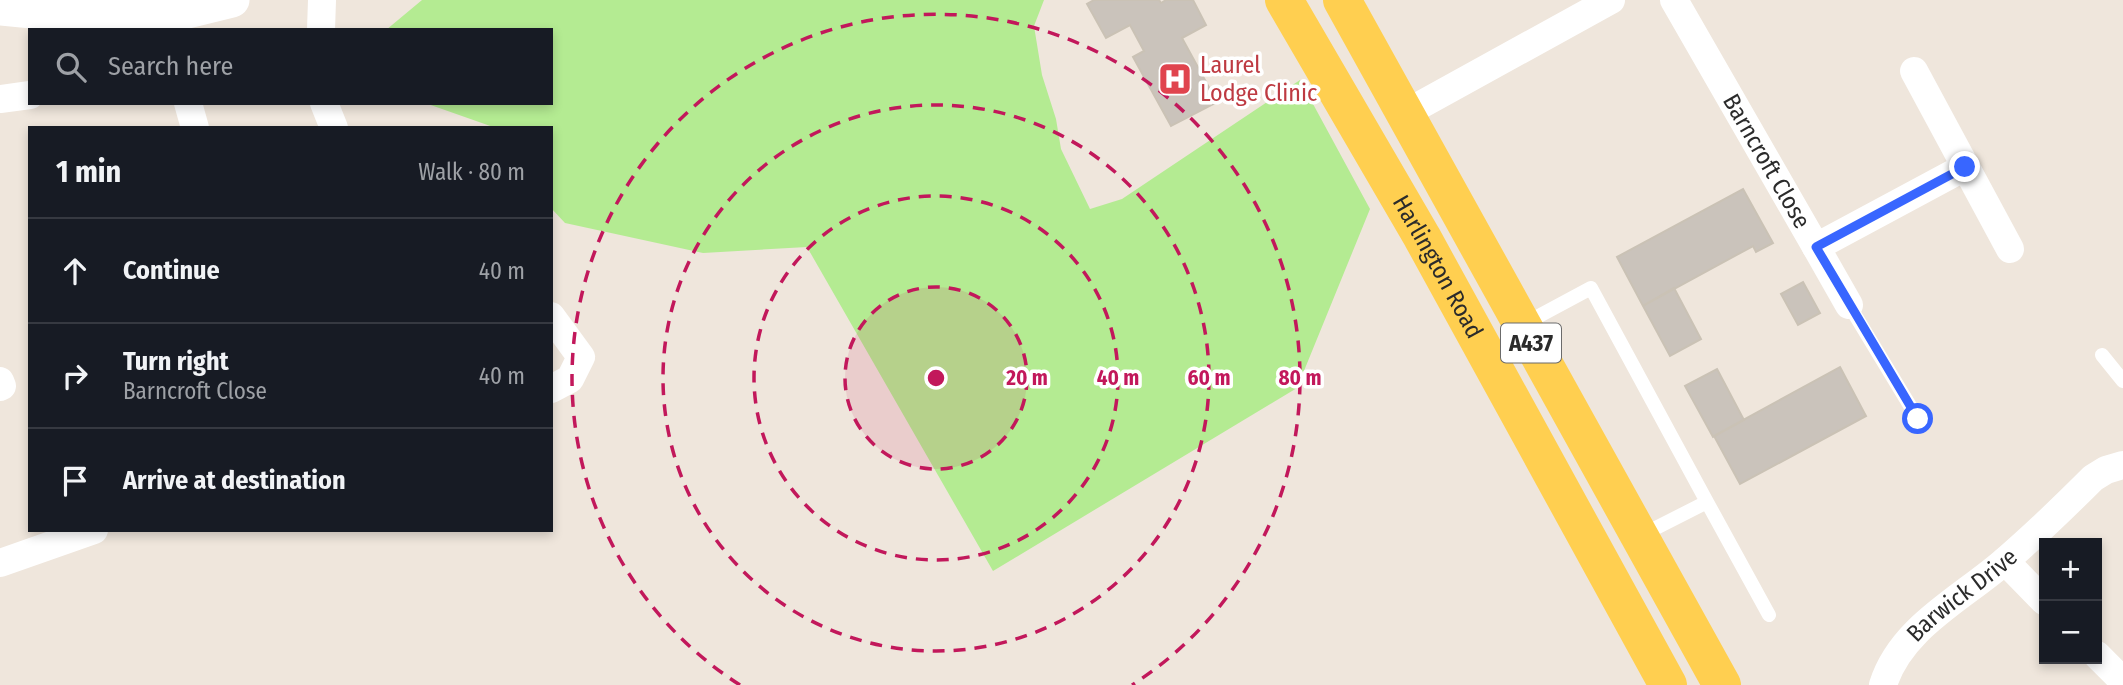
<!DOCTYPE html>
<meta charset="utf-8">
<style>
:root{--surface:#171b24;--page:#242831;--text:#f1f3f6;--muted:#9ea1a6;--line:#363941}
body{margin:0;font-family:"Fira Sans Condensed",sans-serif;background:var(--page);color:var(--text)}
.controls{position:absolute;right:21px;bottom:21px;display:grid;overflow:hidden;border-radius:0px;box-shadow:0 4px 10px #0003}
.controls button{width:63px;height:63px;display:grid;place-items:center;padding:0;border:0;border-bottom:2px solid var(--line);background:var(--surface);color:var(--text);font:35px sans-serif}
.stop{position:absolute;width:21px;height:21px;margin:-16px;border:5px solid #3866ff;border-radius:50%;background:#fff}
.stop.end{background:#3866ff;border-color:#fff;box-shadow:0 2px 7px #0008}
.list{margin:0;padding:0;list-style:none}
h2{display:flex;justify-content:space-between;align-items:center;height:91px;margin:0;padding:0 28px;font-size:30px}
h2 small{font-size:23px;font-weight:400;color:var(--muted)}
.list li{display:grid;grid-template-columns:46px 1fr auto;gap:21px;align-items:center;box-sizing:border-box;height:105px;padding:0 28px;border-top:2px solid var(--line)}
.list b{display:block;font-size:26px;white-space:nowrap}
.list p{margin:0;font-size:23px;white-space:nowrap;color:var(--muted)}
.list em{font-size:23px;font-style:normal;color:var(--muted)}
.icon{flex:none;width:38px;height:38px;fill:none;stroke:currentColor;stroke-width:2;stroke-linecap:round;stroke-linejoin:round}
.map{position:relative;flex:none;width:2123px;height:685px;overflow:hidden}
.search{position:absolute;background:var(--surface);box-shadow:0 4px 10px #0003;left:28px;top:28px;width:525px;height:77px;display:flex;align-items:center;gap:18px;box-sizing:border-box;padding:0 24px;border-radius:0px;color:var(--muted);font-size:26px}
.panel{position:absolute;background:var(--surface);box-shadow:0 4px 10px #0003;left:28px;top:126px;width:525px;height:406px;border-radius:0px}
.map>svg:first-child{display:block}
.green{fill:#b4eb92}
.building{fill:#cac3bb;stroke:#cac2b5;stroke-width:2}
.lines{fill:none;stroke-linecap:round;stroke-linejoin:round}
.service{stroke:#fff;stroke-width:14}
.minor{stroke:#fff;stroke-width:28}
.tertiary{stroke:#fff;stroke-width:35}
.primary{stroke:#ffcf50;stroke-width:38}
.route{stroke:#3866ff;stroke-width:9}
.ring{fill:none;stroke:#c2185b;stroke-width:3.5;stroke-dasharray:12 9}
.labels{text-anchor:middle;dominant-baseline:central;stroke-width:7;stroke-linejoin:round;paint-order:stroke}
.shield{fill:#fff;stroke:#6b6b6b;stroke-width:2}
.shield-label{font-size:23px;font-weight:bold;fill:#2b2b2b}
.health-label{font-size:24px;fill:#be3a42;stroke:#fff;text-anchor:start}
.street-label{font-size:24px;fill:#2b2b2b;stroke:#fff}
.centre{fill:#c2185b;stroke:#fff;stroke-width:3.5}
.ring-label{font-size:21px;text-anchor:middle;font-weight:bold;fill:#c2185b;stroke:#fff;stroke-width:7;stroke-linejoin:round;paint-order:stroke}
</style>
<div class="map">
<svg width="2123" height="685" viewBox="0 0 2123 685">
<rect width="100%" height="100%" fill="#efe6dc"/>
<path class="green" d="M 422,0 L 1044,0 L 1034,26 L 1042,75 L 1056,119 L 1061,149 L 1090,209 L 1122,199 L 1300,80 L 1370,209 L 1297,388 L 993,571 L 807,247 L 703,253 L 565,223 L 551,208 L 551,128 L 496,128 L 425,103 L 551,103 L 551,30 L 386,30 Z"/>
<path class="building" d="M 1094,0 L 1159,0 L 1161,3 L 1166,0 L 1193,0 L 1206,25 L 1182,38 L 1217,102 L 1171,126 L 1133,57 L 1144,51 L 1130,25 L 1106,38 L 1087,4 Z
M 1743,189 L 1773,243 L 1756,252 L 1753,246 L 1643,306 L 1617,257 Z
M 1803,282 L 1820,313 L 1798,325 L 1781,294 Z
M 1674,288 L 1701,339 L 1670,356 L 1643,306 Z
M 1840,367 L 1866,416 L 1740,484 L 1714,436 Z
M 1717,369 L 1744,420 L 1713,437 L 1685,386 Z"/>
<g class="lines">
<path class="service" d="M 1849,305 L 1918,419
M 1522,325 L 1591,288 L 1707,502 L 1640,536
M 2102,355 L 2123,381
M 1707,502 L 1769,615"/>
<g class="minor">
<path id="s1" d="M 1674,0 L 1816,247 L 1965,167"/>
<path d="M 321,30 L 322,0"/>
<path d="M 1914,71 L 2010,249"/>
<path d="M 0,99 L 30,95"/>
<path d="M 188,103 L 195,128"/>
<path d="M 324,103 L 334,128"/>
<path d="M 1406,113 L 1611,0"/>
<path d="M 1816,247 L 1849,305"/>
<path d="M 551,316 L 581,357 L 570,379 L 551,389"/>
<path d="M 0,381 L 2,386 L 0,387"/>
<path d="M 2005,561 L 2044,601"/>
<path d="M 0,563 L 94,530"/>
<path d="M 2097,655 L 2123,681"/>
<path id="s2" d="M 1883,685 C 1901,627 1963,598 2006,560 C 2036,534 2065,506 2093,478 L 2106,470 L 2123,465"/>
</g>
<path class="tertiary" d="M 0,8 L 93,17 L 171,15 L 232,0"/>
<g class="primary">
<path id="s3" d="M 1284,0 L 1422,237 L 1668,685"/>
<path d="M 1342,0 L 1722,685"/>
</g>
</g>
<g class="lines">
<path class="route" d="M 1918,419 L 1816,247 L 1965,167"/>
</g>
<circle cx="936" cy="378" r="91" fill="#c2185b" fill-opacity=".12"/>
<g class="ring">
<circle cx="936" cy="378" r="91"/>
<circle cx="936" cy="378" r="182"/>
<circle cx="936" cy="378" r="273"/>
<path d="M740 685A364 364 0 1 1 1132 685"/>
</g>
<defs>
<symbol id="hospital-square" viewBox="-11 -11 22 22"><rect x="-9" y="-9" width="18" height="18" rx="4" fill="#e0444e" stroke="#fff"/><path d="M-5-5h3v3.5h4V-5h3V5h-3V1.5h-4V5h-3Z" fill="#fff"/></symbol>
</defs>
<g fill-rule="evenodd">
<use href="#hospital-square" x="1156" y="60" width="38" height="38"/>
</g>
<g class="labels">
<rect class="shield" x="1501" y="323.5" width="60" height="39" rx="5"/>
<g class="shield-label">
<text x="1531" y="343">A437</text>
</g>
<g class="health-label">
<text x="1200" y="65">Laurel<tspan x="1200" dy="28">Lodge Clinic</tspan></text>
</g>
<g class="street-label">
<text stroke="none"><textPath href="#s1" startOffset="186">Barncroft Close</textPath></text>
<text stroke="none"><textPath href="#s3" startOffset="308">Harlington Road</textPath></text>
<text stroke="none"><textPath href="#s2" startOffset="122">Barwick Drive</textPath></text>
</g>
</g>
<circle cx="936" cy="378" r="10" class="centre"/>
<g class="ring-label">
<text x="1027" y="385">20 m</text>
<text x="1118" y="385">40 m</text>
<text x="1209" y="385">60 m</text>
<text x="1300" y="385">80 m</text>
</g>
</svg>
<div class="controls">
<button>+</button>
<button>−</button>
</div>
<div class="stop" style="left:1918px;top:419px"></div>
<div class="stop end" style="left:1965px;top:167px"></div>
<div class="search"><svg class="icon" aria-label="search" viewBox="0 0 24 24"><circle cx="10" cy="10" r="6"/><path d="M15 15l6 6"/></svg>Search here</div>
<section class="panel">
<h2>1 min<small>Walk · 80 m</small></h2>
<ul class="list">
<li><svg class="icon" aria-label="ahead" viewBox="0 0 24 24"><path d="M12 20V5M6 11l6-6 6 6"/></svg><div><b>Continue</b></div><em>40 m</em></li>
<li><svg class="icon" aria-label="right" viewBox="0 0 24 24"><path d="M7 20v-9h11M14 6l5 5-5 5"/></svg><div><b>Turn right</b><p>Barncroft Close</p></div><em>40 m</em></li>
<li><svg class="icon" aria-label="arrive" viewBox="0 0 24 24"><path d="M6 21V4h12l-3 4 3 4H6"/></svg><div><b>Arrive at destination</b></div></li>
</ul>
</section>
</div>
